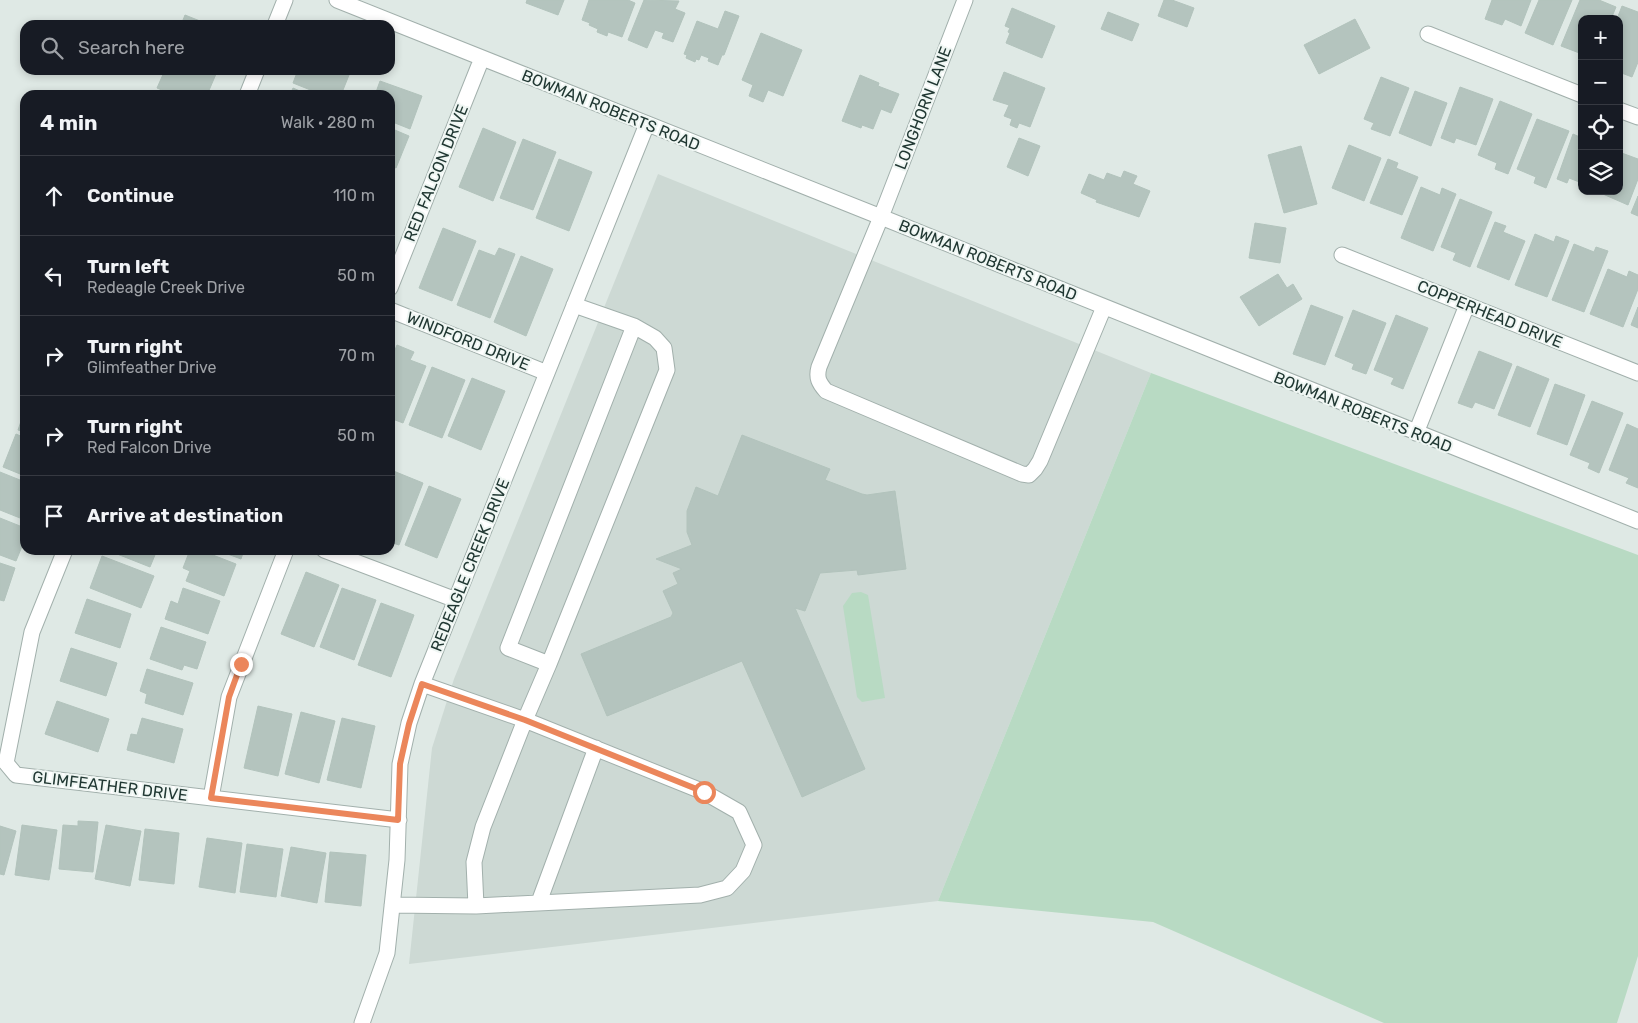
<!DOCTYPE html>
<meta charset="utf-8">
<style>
:root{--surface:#171b24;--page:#242831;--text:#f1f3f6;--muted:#9ea1a6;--line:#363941}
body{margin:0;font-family:Rubik,sans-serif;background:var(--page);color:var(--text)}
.controls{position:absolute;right:15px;top:15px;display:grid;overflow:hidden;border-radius:10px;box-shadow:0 2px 8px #0003}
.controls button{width:45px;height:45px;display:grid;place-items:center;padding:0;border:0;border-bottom:1px solid var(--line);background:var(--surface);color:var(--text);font:25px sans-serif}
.stop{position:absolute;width:15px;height:15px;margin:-11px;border:4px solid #eb865b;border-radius:50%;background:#fff}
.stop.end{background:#eb865b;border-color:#fff;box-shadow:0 1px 5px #0008}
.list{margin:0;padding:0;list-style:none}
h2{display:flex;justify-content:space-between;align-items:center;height:65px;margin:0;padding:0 20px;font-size:21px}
h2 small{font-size:16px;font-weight:400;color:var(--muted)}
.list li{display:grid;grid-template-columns:32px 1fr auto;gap:15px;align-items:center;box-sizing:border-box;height:80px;padding:0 20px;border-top:1px solid var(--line)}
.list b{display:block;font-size:19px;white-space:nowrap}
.list p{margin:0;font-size:16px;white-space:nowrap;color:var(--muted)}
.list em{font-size:16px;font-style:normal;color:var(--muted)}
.icon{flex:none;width:28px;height:28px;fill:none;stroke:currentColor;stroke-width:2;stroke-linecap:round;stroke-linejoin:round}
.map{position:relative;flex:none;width:1638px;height:1023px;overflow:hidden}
.search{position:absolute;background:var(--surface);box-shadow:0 2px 8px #0003;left:20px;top:20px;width:375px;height:55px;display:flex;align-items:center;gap:12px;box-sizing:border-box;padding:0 18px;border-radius:15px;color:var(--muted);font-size:19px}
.panel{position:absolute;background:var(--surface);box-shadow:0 2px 8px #0003;left:20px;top:90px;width:375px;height:465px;border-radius:15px}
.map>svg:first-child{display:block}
.built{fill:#cdd9d4}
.green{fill:#b8dac3}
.building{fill:#b4c4be;stroke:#b2c3bc}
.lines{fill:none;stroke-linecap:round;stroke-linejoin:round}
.minor-casing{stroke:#a2b0ac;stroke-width:17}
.minor{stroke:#fff;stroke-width:15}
.route{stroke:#eb865b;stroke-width:6}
.labels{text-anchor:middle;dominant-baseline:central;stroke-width:4;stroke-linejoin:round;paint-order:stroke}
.street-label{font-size:16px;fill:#213833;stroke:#eff6f3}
</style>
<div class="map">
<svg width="1638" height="1023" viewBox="0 0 1638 1023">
<rect width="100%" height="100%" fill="#dfe9e5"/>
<path class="built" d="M 658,174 L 1151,373 L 938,901 L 409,964 L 432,748 L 454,679 Z"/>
<path class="green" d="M 1151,373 L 1638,555 L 1638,956 L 1617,1023 L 1384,1023 L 1153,922 L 938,901 Z
M 861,592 L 868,595 L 885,698 L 862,702 L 857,697 L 843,606 L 852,593 Z"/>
<path class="building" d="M 527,0 L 564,0 L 558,15 L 526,3 Z
M 589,0 L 628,0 L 635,3 L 622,37 L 608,32 L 607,36 L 597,32 L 598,29 L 589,25 L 590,23 L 582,20 Z
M 644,0 L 679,1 L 675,9 L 685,13 L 673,42 L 662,38 L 664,33 L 655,30 L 647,48 L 628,40 Z
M 1164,0 L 1172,0 L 1194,8 L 1187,27 L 1158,16 Z
M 1492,0 L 1531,0 L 1521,26 L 1505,19 L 1502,25 L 1485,19 Z
M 1539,0 L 1572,0 L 1553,45 L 1525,33 Z
M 1580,0 L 1599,0 L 1616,7 L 1611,19 L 1582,19 L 1582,54 L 1561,46 Z
M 1622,6 L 1638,12 L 1638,62 L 1632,77 L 1619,72 L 1619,19 L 1617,19 Z
M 1012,8 L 1055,26 L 1042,58 L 1006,43 L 1010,33 L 1008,32 L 1010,28 L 1005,26 Z
M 725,11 L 739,16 L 724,55 L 722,55 L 718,65 L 708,61 L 709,58 L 701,55 L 699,60 L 696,59 L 695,62 L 686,58 L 687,55 L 684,54 L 697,21 L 718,29 Z
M 1108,12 L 1139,24 L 1132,41 L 1101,29 Z
M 185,15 L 210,25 L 181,25 Z
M 1355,19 L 1370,48 L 1319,74 L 1304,45 Z
M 761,33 L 802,50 L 783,96 L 768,90 L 763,102 L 749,96 L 753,85 L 742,80 Z
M 165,70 L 205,70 L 216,74 L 207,95 L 174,95 L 157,88 Z
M 298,70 L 351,70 L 341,95 L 323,95 L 293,83 Z
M 1004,72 L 1045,88 L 1030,127 L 1019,123 L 1017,128 L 1010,125 L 1012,119 L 1004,116 L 1009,105 L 993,100 Z
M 860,75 L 879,83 L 878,86 L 899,94 L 891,113 L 881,109 L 873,129 L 862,125 L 861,128 L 842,121 Z
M 1381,77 L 1409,88 L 1390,136 L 1371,129 L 1374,123 L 1364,119 Z
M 380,81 L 422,96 L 410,129 L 390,121 L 390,95 L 375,95 Z
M 1460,87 L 1493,99 L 1476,145 L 1456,138 L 1454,143 L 1441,138 Z
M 293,88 L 309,95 L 290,95 Z
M 1415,91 L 1447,103 L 1431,146 L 1399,133 Z
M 1500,101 L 1532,114 L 1508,174 L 1495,169 L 1497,163 L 1478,155 Z
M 1537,119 L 1569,131 L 1546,188 L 1534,183 L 1536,177 L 1517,169 Z
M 390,128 L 409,136 L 396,168 L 390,165 Z
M 483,128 L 516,142 L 493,201 L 459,187 Z
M 1573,134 L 1582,138 L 1582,183 L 1569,178 L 1567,183 L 1557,179 Z
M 1019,138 L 1040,146 L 1028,176 L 1007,167 Z
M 523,139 L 556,152 L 533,210 L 500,198 Z
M 1349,145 L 1381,158 L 1364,201 L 1332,188 Z
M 1301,146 L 1317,204 L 1284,213 L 1268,155 Z
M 1619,152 L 1638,159 L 1638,179 L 1628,205 L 1596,191 L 1619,191 Z
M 559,159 L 592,172 L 569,231 L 536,218 Z
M 1388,159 L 1398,163 L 1396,168 L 1418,177 L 1402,215 L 1370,203 Z
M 1124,171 L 1137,176 L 1133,184 L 1150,191 L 1139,217 L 1096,202 L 1097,200 L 1081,193 L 1089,174 L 1104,180 L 1107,173 L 1121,178 Z
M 1421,187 L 1440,195 L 1442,188 L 1456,194 L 1433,251 L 1401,238 Z
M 1638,196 L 1638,216 L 1631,213 Z
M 1460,199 L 1492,212 L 1470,267 L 1453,260 L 1456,253 L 1441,247 Z
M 1495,222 L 1506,226 L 1503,232 L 1525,241 L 1509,280 L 1477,267 Z
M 1255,223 L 1286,228 L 1280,263 L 1249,258 Z
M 443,228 L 476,241 L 452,301 L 419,288 Z
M 1535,234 L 1554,242 L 1556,236 L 1569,241 L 1547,297 L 1515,285 Z
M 1574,244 L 1594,252 L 1596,247 L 1608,251 L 1584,312 L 1552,300 Z
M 499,248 L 515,254 L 490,318 L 457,305 L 479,250 L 495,256 Z
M 521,256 L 553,269 L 526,336 L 494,322 Z
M 1608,269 L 1627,277 L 1629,271 L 1638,275 L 1638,289 L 1623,327 L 1590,314 Z
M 1278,274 L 1287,288 L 1293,284 L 1302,299 L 1259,326 L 1240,297 Z
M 1311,305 L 1343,317 L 1325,365 L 1293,354 Z
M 1638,307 L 1638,328 L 1631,325 Z
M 1353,310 L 1386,323 L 1366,374 L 1352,369 L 1354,364 L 1335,356 Z
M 1396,315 L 1428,328 L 1403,389 L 1391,384 L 1394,378 L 1374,370 Z
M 397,345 L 414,352 L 410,360 L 426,366 L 403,423 L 390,418 L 390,362 Z
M 1479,351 L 1512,364 L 1494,409 L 1475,402 L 1472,408 L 1458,403 Z
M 1517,366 L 1549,379 L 1530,427 L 1498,415 Z
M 432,367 L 465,380 L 442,438 L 409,425 Z
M 472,378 L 505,391 L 481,450 L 448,436 Z
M 1555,384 L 1585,395 L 1567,445 L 1537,434 Z
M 1592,401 L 1623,413 L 1599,473 L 1588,468 L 1590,463 L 1570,455 Z
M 25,410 L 25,432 L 18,430 Z
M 1627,424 L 1638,429 L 1638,488 L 1626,483 L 1629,478 L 1609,470 Z
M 16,434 L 25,438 L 25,476 L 3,467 Z
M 742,435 L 830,469 L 825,480 L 862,494 L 867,495 L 895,491 L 906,569 L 858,575 L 857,570 L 820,573 L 805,611 L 795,608 L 865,769 L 802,797 L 742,661 L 607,716 L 581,654 L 671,617 L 673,613 L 663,591 L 678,584 L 673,573 L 682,569 L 656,559 L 692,545 L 687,532 L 687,511 L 696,487 L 718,496 Z
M 391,470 L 423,483 L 399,545 L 390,542 Z
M 0,472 L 25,482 L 25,520 L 0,510 Z
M 429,486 L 461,499 L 437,558 L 405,545 Z
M 0,518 L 25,528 L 25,539 L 16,561 L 0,555 Z
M 107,550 L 157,550 L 150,567 Z
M 190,550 L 200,550 L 236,564 L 224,596 L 186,581 L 190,571 L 183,568 Z
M 217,550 L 244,550 L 241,559 Z
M 102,556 L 154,576 L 141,608 L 90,588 Z
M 0,563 L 15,568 L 4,601 L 0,600 Z
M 306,572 L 339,585 L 314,647 L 281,634 Z
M 183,588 L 220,601 L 208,634 L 165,619 L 171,601 L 178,604 Z
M 342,588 L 376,600 L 354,660 L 320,647 Z
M 87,599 L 131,614 L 120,648 L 75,633 Z
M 381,603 L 414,615 L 391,677 L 358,665 Z
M 161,627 L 206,642 L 197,669 L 184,665 L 182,670 L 150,659 Z
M 71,648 L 117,663 L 106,696 L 60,681 Z
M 147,669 L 193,683 L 183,715 L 145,703 L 147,694 L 140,691 Z
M 57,701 L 109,719 L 98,752 L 45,734 Z
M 258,706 L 292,714 L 278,776 L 244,768 Z
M 301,712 L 335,721 L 319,783 L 285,774 Z
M 142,718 L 183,729 L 174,763 L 127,750 L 131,734 L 137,735 Z
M 342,718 L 375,726 L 361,788 L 327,780 Z
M 78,821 L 98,822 L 93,872 L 59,869 L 63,825 L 78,826 Z
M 22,825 L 57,830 L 49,880 L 15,875 Z
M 106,825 L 141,831 L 130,886 L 95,879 Z
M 0,826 L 16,831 L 4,875 L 0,874 Z
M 145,829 L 179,833 L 174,884 L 139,880 Z
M 207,838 L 242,843 L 235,893 L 199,887 Z
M 247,844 L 283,849 L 276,897 L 240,892 Z
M 291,847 L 326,853 L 317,903 L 281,896 Z
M 330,852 L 366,855 L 361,906 L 325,902 Z"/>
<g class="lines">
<defs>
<path id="minor" d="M 337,0 L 881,217 L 1638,521
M 965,0 L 881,217 L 819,367 C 816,378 819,383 826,391 L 1022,474 L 1029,475 L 1035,469 L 1040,461 L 1104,307
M 275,25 L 285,0
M 1428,34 L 1582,95
M 247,95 L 257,70
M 1619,110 L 1638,117
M 1342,255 L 1638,373
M 390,288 L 482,58
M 390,310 L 547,373
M 1416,433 L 1467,305
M 65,550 L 32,632 L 6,763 L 16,775 L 399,820
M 324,550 L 456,600
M 549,664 L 667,370 L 664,348 L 655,338 L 634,326
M 211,798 L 229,697 L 286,550
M 539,902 L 596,748
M 392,905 L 476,906 L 474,862 L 483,827 L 525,720 L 422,684
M 476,906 L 700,895 L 727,888 L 743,871 L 754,845 L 739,812 L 704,792 L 525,720 L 549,664 L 508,648 L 634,326 L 574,305
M 362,1023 L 387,953 L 397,860 L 400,764 L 409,723 L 422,684 L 647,124"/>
</defs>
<use href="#minor" class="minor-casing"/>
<use href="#minor" class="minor"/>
</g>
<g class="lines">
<path class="route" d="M 241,664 L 229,697 L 211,798 L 398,820 L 400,764 L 409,724 L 422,684 L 525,720 L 704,792"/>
</g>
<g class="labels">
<g class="street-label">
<text transform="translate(923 108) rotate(-69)">LONGHORN LANE</text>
<text transform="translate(611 110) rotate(22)">BOWMAN ROBERTS ROAD</text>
<text transform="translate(436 173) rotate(-68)">RED FALCON DRIVE</text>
<text transform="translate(988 260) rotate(22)">BOWMAN ROBERTS ROAD</text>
<text transform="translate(1490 314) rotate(22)">COPPERHEAD DRIVE</text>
<text transform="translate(468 341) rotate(22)">WINDFORD DRIVE</text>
<text transform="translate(1363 412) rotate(22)">BOWMAN ROBERTS ROAD</text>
<text transform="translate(470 565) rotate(-68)">REDEAGLE CREEK DRIVE</text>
<text transform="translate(110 786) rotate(7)">GLIMFEATHER DRIVE</text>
</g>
</g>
</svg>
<div class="controls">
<button>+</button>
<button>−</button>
<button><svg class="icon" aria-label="locate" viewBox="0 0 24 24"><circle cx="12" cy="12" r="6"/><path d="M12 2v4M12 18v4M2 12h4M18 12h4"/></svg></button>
<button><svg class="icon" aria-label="layers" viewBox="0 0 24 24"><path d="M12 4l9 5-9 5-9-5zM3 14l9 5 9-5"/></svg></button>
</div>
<div class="stop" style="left:704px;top:792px"></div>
<div class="stop end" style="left:241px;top:664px"></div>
<div class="search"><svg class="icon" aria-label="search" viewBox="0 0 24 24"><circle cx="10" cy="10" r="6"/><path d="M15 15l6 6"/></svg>Search here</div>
<section class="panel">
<h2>4 min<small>Walk · 280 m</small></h2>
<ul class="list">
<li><svg class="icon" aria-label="ahead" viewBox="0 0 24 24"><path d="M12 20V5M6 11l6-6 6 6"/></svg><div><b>Continue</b></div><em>110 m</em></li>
<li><svg class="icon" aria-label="left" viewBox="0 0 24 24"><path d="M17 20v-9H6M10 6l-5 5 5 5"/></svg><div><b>Turn left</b><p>Redeagle Creek Drive</p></div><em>50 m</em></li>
<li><svg class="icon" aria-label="right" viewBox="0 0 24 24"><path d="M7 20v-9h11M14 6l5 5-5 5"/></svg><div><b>Turn right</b><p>Glimfeather Drive</p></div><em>70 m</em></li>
<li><svg class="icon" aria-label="right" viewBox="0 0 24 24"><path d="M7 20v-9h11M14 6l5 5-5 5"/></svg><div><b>Turn right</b><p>Red Falcon Drive</p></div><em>50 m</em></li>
<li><svg class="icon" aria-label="arrive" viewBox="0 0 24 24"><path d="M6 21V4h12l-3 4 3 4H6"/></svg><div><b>Arrive at destination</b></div></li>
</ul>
</section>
</div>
